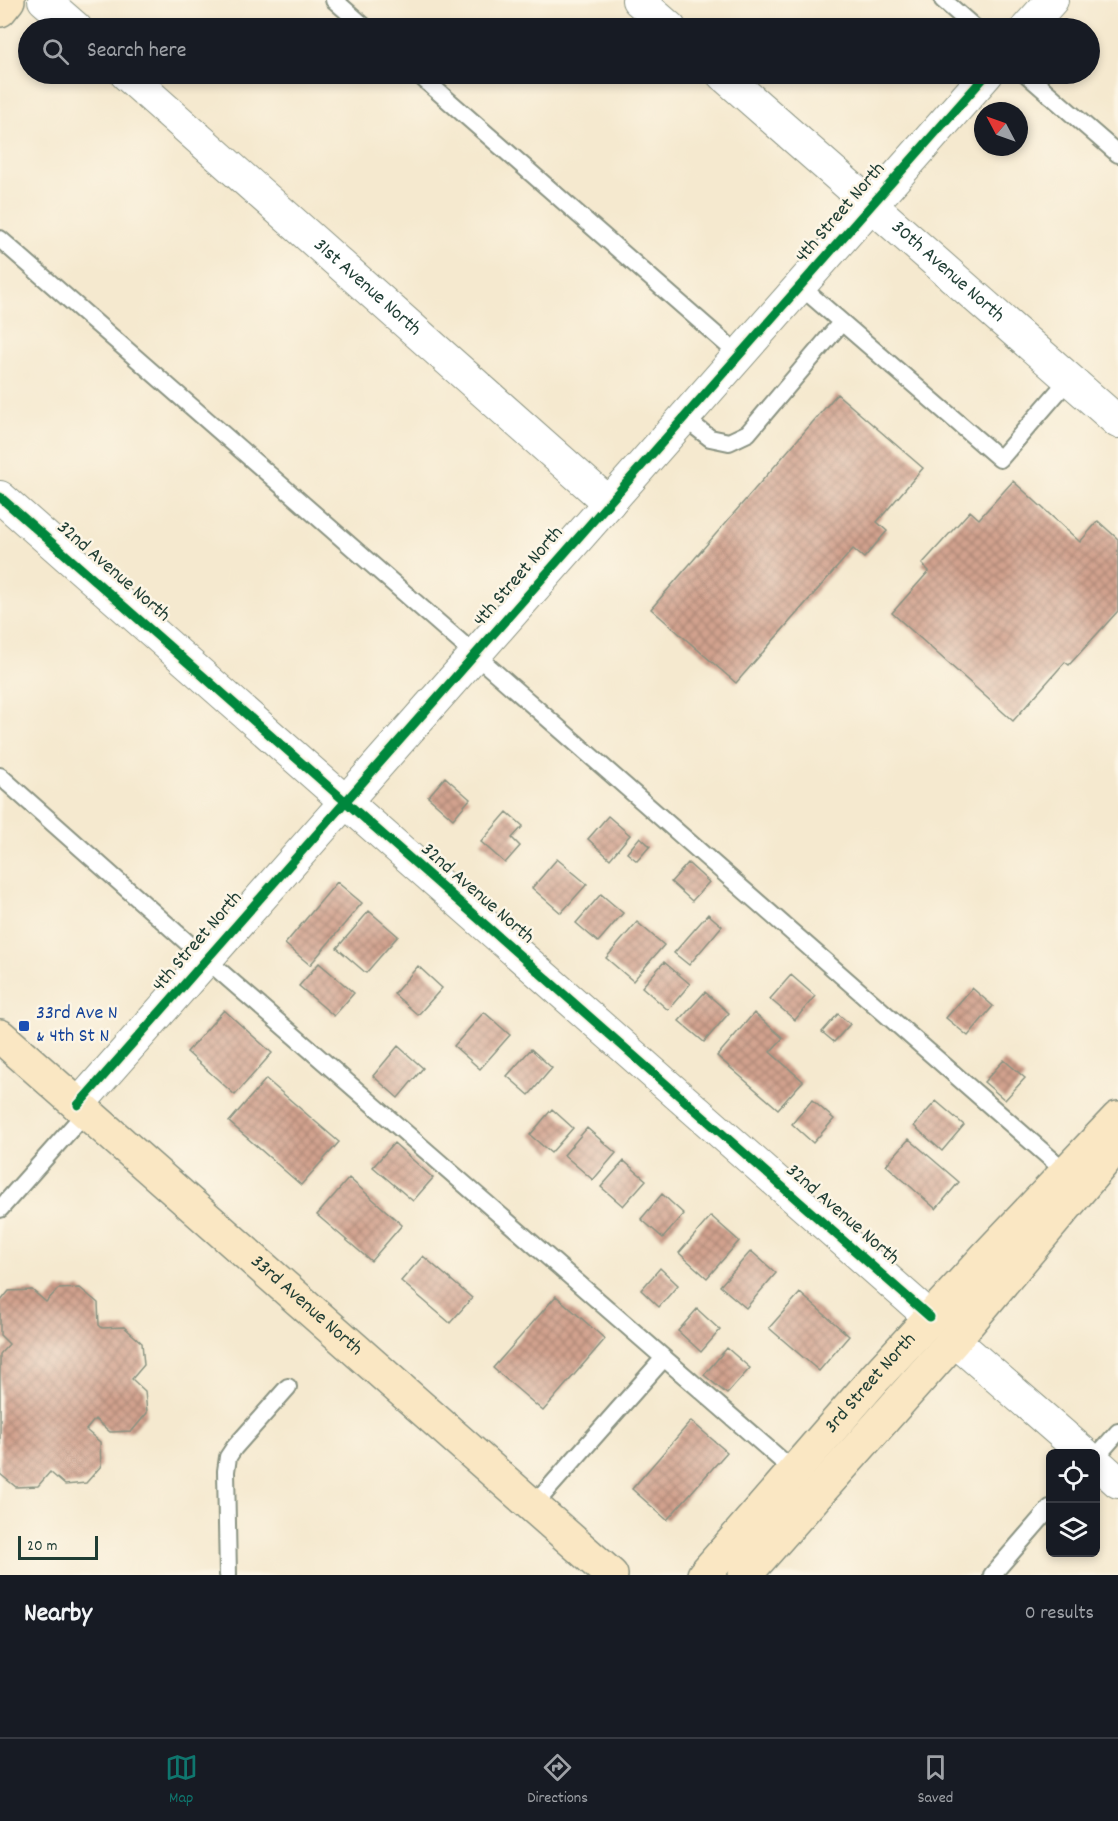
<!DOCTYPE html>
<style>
:root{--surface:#171b24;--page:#20242c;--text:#f1f3f6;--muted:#9ea1a6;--line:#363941;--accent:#0f766e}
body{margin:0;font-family:Dekko,sans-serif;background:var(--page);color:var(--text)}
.controls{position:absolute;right:18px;bottom:18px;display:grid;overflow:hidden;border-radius:9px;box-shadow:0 3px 9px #0003}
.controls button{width:54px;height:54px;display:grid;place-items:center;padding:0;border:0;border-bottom:2px solid var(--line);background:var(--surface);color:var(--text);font:30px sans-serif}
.compass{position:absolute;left:974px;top:102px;width:54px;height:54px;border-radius:50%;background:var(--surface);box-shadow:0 3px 9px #0003;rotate:311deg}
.scale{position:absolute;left:18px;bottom:15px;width:80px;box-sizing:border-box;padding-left:6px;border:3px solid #1f3d34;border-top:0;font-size:16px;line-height:21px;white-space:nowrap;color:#1f3d34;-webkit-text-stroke:4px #fcf5e5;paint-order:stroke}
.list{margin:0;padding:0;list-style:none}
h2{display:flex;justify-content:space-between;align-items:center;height:78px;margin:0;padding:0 24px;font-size:26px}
h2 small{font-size:20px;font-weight:400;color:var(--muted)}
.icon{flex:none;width:33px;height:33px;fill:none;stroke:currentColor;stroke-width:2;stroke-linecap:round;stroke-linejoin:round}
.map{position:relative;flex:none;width:1118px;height:1575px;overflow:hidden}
.search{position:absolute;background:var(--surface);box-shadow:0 3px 9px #0003;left:18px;right:18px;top:18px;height:66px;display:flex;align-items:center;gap:15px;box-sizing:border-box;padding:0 21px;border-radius:33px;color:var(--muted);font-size:22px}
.sheet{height:162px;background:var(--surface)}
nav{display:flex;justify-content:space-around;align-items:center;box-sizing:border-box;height:84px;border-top:2px solid var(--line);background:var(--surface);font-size:16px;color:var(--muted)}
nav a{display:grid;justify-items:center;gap:3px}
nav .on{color:var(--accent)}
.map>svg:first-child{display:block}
.building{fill:url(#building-cross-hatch)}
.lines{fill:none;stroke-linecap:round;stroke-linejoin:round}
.lane-casing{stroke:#8a9382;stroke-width:20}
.street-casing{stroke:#8a9382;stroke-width:34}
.secondary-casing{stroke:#8a9382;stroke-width:36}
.lane{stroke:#fff;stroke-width:16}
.street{stroke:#fff;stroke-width:32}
.secondary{stroke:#fae7c3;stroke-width:33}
.cycleway-casing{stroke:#fcf5e5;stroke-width:13}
.cycleway{stroke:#00873e;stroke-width:9}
.transit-dot{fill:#1a4fb4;stroke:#fcf5e5;stroke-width:2}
.labels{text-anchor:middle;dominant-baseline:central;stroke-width:5;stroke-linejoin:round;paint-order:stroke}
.street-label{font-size:20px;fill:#1f3d34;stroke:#fcf5e5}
.transit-label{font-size:20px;fill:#164399;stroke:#fcf5e5;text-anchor:start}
</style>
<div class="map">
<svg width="1118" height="1575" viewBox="0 0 1118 1575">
<defs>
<pattern id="building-cross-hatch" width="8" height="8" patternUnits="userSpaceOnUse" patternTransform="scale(1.5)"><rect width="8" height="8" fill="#d2a28e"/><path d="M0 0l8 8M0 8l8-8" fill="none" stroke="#aa8575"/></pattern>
</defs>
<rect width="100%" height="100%" fill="#fcf5e5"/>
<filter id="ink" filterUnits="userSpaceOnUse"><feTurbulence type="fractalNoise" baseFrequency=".0167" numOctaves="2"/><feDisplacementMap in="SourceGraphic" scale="12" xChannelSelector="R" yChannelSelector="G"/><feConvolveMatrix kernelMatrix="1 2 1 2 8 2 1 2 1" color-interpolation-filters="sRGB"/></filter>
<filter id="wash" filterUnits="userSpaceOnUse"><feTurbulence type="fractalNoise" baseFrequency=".008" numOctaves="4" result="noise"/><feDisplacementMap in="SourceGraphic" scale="24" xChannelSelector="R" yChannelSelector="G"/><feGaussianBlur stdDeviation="1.35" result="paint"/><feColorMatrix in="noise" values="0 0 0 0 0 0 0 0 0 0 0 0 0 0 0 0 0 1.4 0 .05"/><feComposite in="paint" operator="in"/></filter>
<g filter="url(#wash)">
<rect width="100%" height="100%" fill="#f5e9cf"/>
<g id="blocks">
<path class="building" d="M 837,394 L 923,468 L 877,522 L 887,531 L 864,558 L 853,549 L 736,683 L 651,609 Z
M 1013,481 L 1080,542 L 1098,521 L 1118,539 L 1118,611 L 1069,665 L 1065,662 L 1013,721 L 892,613 L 929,571 L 922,564 L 970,511 L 979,519 Z
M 445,777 L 470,799 L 453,819 L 428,797 Z
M 507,812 L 523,826 L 512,838 L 520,846 L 505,863 L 481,842 Z
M 608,816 L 630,835 L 610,859 L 588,839 Z
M 640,837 L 650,846 L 637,861 L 627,853 Z
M 557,859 L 587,884 L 561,913 L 532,888 Z
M 688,863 L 709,882 L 692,901 L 671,882 Z
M 337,882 L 362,903 L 310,965 L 285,944 Z
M 601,894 L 623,913 L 598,942 L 576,923 Z
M 369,911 L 398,936 L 366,973 L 337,948 Z
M 708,914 L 722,926 L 689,965 L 674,953 Z
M 637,922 L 664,945 L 633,981 L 606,958 Z
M 664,962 L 690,984 L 668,1010 L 642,987 Z
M 319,963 L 354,993 L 334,1016 L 299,986 Z
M 418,966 L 442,988 L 418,1015 L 394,994 Z
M 791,975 L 815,996 L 795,1020 L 770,999 Z
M 972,988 L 993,1006 L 968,1036 L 946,1018 Z
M 705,992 L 729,1013 L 704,1042 L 679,1021 Z
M 224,1010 L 272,1053 L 235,1095 L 187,1052 Z
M 484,1012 L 510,1035 L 480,1069 L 454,1046 Z
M 754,1013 L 783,1038 L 770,1052 L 803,1081 L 778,1109 L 717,1056 Z
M 838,1014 L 850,1024 L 834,1042 L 822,1032 Z
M 398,1046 L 423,1068 L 398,1098 L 373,1076 Z
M 531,1049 L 552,1068 L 529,1095 L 507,1076 Z
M 1004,1060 L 1025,1078 L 1005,1100 L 984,1082 Z
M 266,1079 L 339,1142 L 301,1185 L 229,1122 Z
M 812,1100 L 834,1119 L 813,1143 L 792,1124 Z
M 936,1101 L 964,1125 L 942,1151 L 914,1126 Z
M 552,1109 L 573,1128 L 551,1153 L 530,1135 Z
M 587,1128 L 616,1153 L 593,1180 L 564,1155 Z
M 909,1139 L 959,1182 L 936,1209 L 886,1165 Z
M 394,1143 L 433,1178 L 413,1201 L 373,1167 Z
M 624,1161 L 646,1180 L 623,1206 L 601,1187 Z
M 349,1178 L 402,1225 L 371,1261 L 317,1215 Z
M 662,1194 L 684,1214 L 663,1238 L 641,1219 Z
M 711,1216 L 739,1241 L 707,1278 L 679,1253 Z
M 751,1251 L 776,1273 L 746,1308 L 720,1286 Z
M 423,1256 L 472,1298 L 450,1323 L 401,1281 Z
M 660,1268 L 678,1285 L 659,1307 L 641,1290 Z
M 80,1288 L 98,1303 L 99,1325 L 102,1328 L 124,1327 L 142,1343 L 144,1365 L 132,1379 L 145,1391 L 147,1413 L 132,1431 L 110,1432 L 95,1419 L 86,1430 L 100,1442 L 101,1466 L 86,1483 L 65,1485 L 50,1472 L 38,1486 L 16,1487 L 0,1474 L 0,1354 L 9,1344 L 0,1335 L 0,1302 L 9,1291 L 32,1290 L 46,1302 L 58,1289 Z
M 800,1293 L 849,1336 L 819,1371 L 769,1328 Z
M 556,1296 L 605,1339 L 543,1411 L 493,1368 Z
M 697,1309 L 720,1330 L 701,1352 L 678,1331 Z
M 727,1348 L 750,1368 L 727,1394 L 704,1375 Z
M 691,1421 L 727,1452 L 667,1520 L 632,1489 Z"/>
</g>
</g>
<g filter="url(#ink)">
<use href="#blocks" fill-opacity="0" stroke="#8a9382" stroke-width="1.5"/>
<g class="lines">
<defs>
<path id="lane" d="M 334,0 L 366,28
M 943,0 L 975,28
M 418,74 L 739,355
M 1026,74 L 1118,154
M 0,239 L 1066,1172
M 800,286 L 1000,459 L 1069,379
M 684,418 L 710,438 L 729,442 L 748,433 L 841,323
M 0,776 L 207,960 L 795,1472
M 0,1209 L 86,1112
M 1096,1457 L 1118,1432
M 533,1506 L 664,1358
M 228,1575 L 226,1471 L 228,1457 L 234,1448 L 288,1387
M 992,1575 L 1050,1508"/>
<g id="street">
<path d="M 44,0 L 76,28"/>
<path d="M 638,0 L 670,28"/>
<path d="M 1027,28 L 1052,0"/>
<path id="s1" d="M 126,74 L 609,503"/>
<path id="s2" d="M 722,74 L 1118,422"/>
<path d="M 0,497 L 930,1317"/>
<path d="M 78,1105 L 987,74"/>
<path d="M 954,1340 L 1085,1454"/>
<path d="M 1096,1462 L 1118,1482"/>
</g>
<g id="secondary">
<path d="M 0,10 L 8,0"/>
<path id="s3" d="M 0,1036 L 611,1575"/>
<path id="s4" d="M 704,1575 L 876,1377 L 987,1256 L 1118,1118"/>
<path d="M 745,1575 L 954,1340 L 1113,1150"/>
</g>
</defs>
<use href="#lane" class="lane-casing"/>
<use href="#street" class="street-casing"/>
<use href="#secondary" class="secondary-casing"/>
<use href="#lane" class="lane"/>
<use href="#street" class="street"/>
<use href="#secondary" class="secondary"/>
<defs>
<path id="cycleway" d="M 0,497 L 930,1317
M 78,1105 L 987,74"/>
</defs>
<use href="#cycleway" class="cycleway-casing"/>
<use href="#cycleway" class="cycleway"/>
</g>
</g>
<rect class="transit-dot" x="18" y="1020" width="12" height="12" rx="3"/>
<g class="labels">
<g class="street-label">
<text transform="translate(841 213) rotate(-49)">4th Street North</text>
<text stroke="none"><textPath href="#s2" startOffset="300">30th Avenue North</textPath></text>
<text stroke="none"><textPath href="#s1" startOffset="322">31st Avenue North</textPath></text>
<text transform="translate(113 572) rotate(41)">32nd Avenue North</text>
<text transform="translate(519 577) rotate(-49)">4th Street North</text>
<text transform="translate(477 894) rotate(41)">32nd Avenue North</text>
<text transform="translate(198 942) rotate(-49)">4th Street North</text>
<text transform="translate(842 1215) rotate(41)">32nd Avenue North</text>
<text stroke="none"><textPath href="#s3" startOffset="408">33rd Avenue North</textPath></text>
<text stroke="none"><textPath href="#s4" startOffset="254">3rd Street North</textPath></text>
</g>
<g class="transit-label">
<text x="36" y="1014">33rd Ave N<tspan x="36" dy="23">&amp; 4th St N</tspan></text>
</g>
</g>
</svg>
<div class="controls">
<button><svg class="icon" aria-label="locate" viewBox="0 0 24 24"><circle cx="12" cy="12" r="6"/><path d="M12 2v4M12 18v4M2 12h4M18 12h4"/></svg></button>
<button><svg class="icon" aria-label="layers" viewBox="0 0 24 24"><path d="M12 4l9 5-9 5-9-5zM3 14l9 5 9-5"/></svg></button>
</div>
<svg class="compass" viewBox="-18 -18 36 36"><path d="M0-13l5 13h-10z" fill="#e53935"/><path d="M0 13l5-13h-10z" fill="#9ea1a6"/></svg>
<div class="scale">20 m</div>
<div class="search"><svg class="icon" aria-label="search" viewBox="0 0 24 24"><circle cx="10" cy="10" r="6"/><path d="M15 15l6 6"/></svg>Search here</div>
</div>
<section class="sheet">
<h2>Nearby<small>0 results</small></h2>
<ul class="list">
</ul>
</section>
<nav>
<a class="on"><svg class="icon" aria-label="map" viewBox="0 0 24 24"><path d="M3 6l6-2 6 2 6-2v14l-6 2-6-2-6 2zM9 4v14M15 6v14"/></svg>Map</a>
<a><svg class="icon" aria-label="directions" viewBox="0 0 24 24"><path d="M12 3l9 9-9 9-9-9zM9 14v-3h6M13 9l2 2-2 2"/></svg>Directions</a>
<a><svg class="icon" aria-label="saved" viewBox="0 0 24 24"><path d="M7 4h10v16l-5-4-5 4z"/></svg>Saved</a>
</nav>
